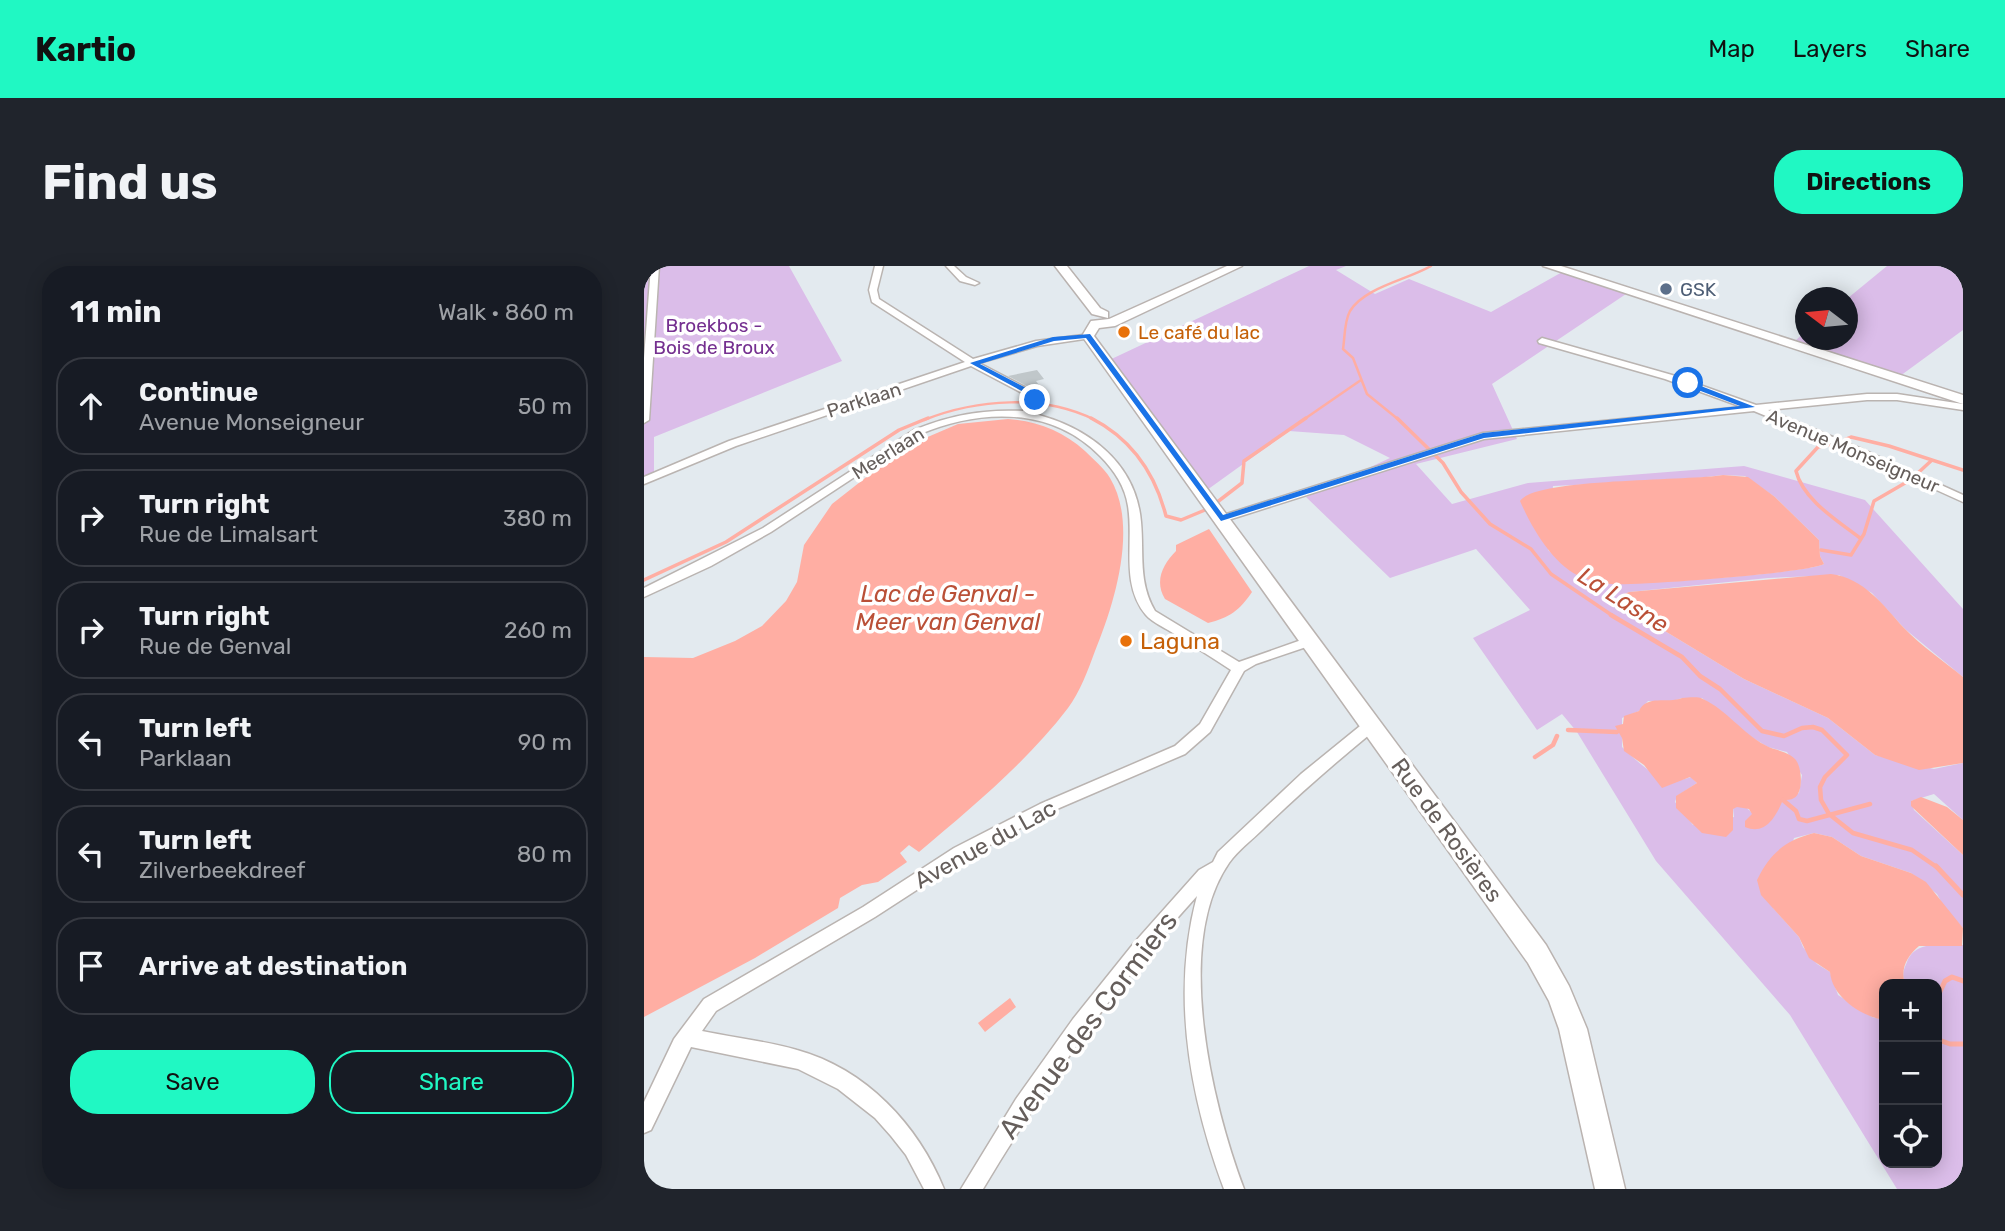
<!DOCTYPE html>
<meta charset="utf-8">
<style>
:root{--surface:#171b24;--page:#20242c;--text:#f1f3f6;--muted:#9ea1a6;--line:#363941;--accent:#20f8c3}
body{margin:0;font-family:Rubik,sans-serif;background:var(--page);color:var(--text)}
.controls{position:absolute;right:21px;bottom:21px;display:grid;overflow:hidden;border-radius:14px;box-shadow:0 4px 18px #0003}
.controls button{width:63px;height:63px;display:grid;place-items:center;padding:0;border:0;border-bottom:2px solid var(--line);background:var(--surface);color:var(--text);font:35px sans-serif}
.compass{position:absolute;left:1151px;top:21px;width:63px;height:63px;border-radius:50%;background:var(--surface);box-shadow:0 4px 18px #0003;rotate:286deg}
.stop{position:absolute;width:21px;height:21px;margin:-16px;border:5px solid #1a73e8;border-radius:50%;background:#fff}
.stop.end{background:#1a73e8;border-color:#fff;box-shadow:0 2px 7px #0008}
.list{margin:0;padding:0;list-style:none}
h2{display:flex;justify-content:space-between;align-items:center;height:91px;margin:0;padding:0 28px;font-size:30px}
h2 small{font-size:23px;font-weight:400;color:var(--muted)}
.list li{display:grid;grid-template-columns:46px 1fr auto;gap:21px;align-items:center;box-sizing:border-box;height:98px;margin:0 14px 14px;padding:0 14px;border:2px solid var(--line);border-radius:28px}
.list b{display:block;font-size:26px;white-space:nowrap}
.list p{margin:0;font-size:23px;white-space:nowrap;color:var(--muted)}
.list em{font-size:23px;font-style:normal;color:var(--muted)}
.actions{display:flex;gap:14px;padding:21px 28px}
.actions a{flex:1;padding:16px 0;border:2px solid var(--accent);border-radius:28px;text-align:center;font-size:24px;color:var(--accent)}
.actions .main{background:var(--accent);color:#111}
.icon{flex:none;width:38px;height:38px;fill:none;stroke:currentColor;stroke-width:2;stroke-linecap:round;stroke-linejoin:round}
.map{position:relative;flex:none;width:1319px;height:923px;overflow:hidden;border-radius:28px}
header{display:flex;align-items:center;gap:42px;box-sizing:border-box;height:98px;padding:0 35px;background:var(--accent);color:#111}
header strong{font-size:33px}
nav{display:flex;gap:38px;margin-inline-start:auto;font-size:24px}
.intro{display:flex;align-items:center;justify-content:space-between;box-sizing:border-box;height:168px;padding:0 42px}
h1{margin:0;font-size:49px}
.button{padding:18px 32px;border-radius:28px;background:var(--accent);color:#111;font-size:24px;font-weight:700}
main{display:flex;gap:42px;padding:0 42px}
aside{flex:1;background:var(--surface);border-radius:28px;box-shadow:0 4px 18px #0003}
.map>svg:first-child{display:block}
.green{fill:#dbbde9;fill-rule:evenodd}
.water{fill:#ffaea3}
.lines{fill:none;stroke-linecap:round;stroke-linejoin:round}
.stream-far3{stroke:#ffaea3;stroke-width:2.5}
.stream-far2{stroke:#ffaea3;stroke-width:3.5}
.stream-far1{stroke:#ffaea3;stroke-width:4.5}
.stream{stroke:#ffaea3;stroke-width:5}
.building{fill:#c0c7ca}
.street-casing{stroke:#bab4b1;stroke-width:3}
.secondary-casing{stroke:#bab3b0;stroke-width:3}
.street{fill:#fff;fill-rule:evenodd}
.secondary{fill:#fff;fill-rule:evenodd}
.route{fill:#1a73e8}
.service-dot{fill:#5c6f8a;stroke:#fff;stroke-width:2.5}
.food-dot{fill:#e8710a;stroke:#fff;stroke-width:2.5}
.labels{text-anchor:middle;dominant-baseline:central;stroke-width:7;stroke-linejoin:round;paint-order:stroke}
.far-service-label{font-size:19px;fill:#4e5e75;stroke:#fff;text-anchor:start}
.far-park-label{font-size:19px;fill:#753090;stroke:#fff}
.far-food-label{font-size:19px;fill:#c56008;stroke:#fff;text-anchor:start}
.far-street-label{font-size:19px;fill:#655e5b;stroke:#fff}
.food-label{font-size:23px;fill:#c56008;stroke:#fff;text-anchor:start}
.street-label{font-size:23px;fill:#655e5b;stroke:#fff}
.water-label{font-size:24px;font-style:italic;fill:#ba5037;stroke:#fff}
.near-street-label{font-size:28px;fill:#655e5b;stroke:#fff}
</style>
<header>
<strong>Kartio</strong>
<nav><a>Map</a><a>Layers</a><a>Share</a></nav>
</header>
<div class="intro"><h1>Find us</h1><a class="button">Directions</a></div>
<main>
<aside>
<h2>11 min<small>Walk · 860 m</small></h2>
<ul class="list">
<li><svg class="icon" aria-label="ahead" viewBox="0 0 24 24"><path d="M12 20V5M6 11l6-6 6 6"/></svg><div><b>Continue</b><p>Avenue Monseigneur</p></div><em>50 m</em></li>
<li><svg class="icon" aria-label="right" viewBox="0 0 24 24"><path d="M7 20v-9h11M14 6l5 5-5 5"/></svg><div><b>Turn right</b><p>Rue de Limalsart</p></div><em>380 m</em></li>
<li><svg class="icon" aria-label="right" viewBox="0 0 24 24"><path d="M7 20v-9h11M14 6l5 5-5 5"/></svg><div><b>Turn right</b><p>Rue de Genval</p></div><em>260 m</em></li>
<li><svg class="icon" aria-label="left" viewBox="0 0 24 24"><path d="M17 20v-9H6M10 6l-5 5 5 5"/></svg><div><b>Turn left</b><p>Parklaan</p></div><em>90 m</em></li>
<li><svg class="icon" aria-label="left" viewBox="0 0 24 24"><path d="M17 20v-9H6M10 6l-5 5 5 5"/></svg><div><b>Turn left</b><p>Zilverbeekdreef</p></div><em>80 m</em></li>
<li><svg class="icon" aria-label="arrive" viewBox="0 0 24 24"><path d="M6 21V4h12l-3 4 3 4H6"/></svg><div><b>Arrive at destination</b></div></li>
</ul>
<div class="actions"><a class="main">Save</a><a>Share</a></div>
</aside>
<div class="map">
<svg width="1319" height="923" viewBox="0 0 1319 923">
<rect width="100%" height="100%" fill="#e3eaef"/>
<path class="green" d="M 0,0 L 145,0 L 198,95 L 10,171 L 10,215 L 0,218 Z
M 665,0 L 702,0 L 692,4 L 731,28 L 765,13 L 847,46 L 920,5 L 982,28 L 848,118 L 873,173 L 772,198 L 808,238 L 884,217 L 1100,200 L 1221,234 L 1319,343 L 1319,411 L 1261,363 L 1228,327 L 1195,309 L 1124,312 L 985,326 L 975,331 L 978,339 L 1100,413 L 1184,452 L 1231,489 L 1290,503 L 1319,497 L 1319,554 L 1290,528 L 1267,535 L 1270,544 L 1319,589 L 1319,662 L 1301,643 L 1293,628 L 1267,607 L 1217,590 L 1188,571 L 1170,567 L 1150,572 L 1129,642 L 1155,671 L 1159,681 L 1173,698 L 1186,706 L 1194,729 L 1228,751 L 1240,754 L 1240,897 L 1293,897 L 1293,718 L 1261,718 C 1258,709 1259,705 1263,696 C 1271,674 1299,679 1319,679 L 1319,923 L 1253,923 L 1146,749 L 1012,595 L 933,466 L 918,448 L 893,464 L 829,372 L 886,344 L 832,283 L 746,312 L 662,231 L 746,192 L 700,169 L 645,165 L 563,224 L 459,97 ZM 1079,209 L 1101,210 L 1131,231 L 1175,274 L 1176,290 L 1180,298 C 1164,307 974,321 953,316 C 933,311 920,297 904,284 L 909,220 L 1037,214 ZM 1038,432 L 1058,432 L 1104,469 L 1124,481 L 1143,486 L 1158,509 L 1155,527 L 1139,534 L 1134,543 L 1106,553 L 1109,548 C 1103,541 1098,538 1089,542 L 1090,551 L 1049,559 L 1031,536 L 1033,530 L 1053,517 L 1047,511 C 1019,522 997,499 978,481 L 978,452 L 995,445 L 1004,435 L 1029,435 Z
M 1243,0 L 1319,0 L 1319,64 L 1256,110 L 1152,74 L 1161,66 L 1162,74 L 1204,74 L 1204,32 Z"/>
<path class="water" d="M 364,153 C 393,155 419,165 441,185 C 449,193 460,202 466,212 C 495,260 470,339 451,385 C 444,404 436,426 424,442 C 382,497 327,542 275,586 L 265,579 L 256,587 L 263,596 L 234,616 L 218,619 L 196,632 L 194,642 L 111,692 L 0,751 L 0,391 L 49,392 L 91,375 L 118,360 L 142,335 L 153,316 L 160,279 L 188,238 L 253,187 L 279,173 L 314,158 Z
M 1079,209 L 1104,211 L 1131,231 L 1175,274 L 1176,290 L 1180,298 C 1165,307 992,320 966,318 C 957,318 948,315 940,312 C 910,301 888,262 876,235 C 890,212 1044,215 1079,209 Z
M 565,263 L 608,326 C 596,344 585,352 564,357 L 521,333 C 510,315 519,298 532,285 L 532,279 Z
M 1187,308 C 1220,312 1239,339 1260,362 C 1277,380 1300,395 1319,411 L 1319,497 L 1275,504 L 1231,489 L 1184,452 L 1100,413 L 978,339 L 975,330 L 985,326 Z
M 1038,432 C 1044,432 1053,430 1059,433 C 1083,444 1098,467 1121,479 C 1131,485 1142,484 1151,493 C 1158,500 1160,527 1150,532 C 1147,534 1143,534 1139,534 C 1132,550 1122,570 1101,561 L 1101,555 L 1108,548 L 1105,543 L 1093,541 L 1089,543 L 1089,564 L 1082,571 L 1058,567 L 1032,542 L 1032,530 L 1053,517 L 1046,511 L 1018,522 L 1000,499 L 980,485 L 978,472 L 971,460 L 979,458 L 980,450 L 995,445 C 1003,428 1023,438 1038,432 Z
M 1277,531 L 1303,541 L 1319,554 L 1319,589 L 1267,540 L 1267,535 Z
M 1170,567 L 1188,571 L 1217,590 L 1267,607 L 1282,616 L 1319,662 L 1318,680 L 1275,680 C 1263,690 1256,703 1261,718 L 1240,718 L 1240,754 C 1217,750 1188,731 1186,706 L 1165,692 L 1155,671 L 1117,629 L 1113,614 C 1126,587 1142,574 1170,567 Z
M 366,732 L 372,741 L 341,766 L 334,757 Z"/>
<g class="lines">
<path class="stream-far3" d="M 280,154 C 333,133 399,128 451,154
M 659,154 L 717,114
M 755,154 L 723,128 L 709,92 L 699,83 C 701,71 700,56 706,45 C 721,21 763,14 787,0"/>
<path class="stream-far2" d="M 447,152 C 488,173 511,207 522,250 L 537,254 L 561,244
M 753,152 L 799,197 L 817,226 L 846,258 L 887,283 L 907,308 L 969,350
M 1202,173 L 1207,171 L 1245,180 L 1319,204
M 1189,178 L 1174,181 L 1152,205 C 1159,234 1194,255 1216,272
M 1275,206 L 1288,194
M 572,237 L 598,217 L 600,195 L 662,152
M 1177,284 L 1207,289 L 1220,268 L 1230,235 L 1268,213
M 0,314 L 82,276 L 255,164 L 284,152"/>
<path class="stream-far1" d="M 967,349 L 1038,391 L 1056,410 L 1076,423 L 1118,465 L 1140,470 L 1158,462 L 1169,461 L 1178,464 L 1203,489 L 1181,511 L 1176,521 L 1177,534 L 1185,548 L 1209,567 L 1268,584 L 1294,602
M 924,464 L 973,466
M 891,491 L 909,479 L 913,470
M 1139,534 L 1152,545 L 1155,553 L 1163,555 L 1226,538"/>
<path class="stream" d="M 1292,600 L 1319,629
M 1293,732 L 1301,715 L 1308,711 L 1319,715
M 1293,770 L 1295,774 L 1306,778 L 1319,778"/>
</g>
<path class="building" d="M 393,104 L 400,113 L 392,115 L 405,132 L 364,110 Z"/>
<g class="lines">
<defs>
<path id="street" d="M 7,0 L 15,0 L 5,154 L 0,157 L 0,92 Z
M 231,0 L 239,0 L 233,24 L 235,33 L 329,93 L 392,75 L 447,68 L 447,72 L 393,80 L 335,97 L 390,126 L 396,134 L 387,147 C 442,160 492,195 497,256 C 500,288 494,316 511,345 L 595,396 L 666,371 L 672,375 L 671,378 L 612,398 L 600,405 L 566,466 L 541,488 L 406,546 L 322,592 L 231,651 L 72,745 L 58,765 C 90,772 123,775 153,784 C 222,803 274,859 300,923 L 280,923 L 262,889 L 247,870 L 231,852 L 194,823 L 154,803 L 47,781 L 7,864 L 0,867 L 0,836 L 30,773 L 60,733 L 219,641 L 310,582 L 396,538 L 531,480 L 556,458 L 587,404 C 566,390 545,377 524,364 C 517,360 507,355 502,349 C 476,318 490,276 484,240 C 481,220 470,204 456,190 C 407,140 336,143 276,168 L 127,266 L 67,300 L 0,331 L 0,322 L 119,262 L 270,164 C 306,149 339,143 379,145 L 386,134 L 384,130 L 327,100 L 92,180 L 0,218 L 0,211 L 85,175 L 321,96 L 228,36 L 225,24 Z
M 302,0 L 310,0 L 322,11 L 335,17 L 331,19 L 316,15 Z
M 898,72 L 1028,109 L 1112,139 L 1223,128 L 1253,128 L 1319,138 L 1319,144 L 1253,134 L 1223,134 L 1124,144 L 1220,184 L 1319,229 L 1319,236 L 1213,188 L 1110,145 L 840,173 L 581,255 L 573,255 L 571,253 L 573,251 L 839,167 L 1098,141 L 1021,113 L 895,77 L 894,75 Z
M 726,455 L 731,456 L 733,460 L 731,464 C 692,496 655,528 619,563 C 608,574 594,584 585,597 C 529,678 568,838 600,923 L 580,923 C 545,829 527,728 553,630 C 471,720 401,819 339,923 L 317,923 L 372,833 L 429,753 L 490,677 L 555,604 L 569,596 L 574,586 L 657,508 L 721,456 Z"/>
<path id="secondary" d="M 411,0 L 423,0 L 456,42 L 464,46 L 464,52 L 448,48 Z
M 583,0 L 598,0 L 471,60 L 455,62 L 450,70 L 902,679 L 925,720 L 943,763 L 981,923 L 951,923 L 915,763 L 905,735 L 884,697 L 438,70 L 447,55 L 465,53 Z
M 899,0 L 917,0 L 1319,129 L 1319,138 Z"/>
</defs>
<use href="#street" class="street-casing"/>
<use href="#secondary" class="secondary-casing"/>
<use href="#street" class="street"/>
<use href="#secondary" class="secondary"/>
</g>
<path class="route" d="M 446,68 L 579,249 L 839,167 L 1096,140 L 1041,119 L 1044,115 L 1111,141 L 840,172 L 577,255 L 442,72 L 410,75 L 336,98 L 390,126 L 395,134 L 391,136 L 385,129 L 326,97 L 409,71 Z"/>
<circle class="service-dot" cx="1022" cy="23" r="7"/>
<g class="food-dot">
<circle cx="480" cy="66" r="7"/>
<circle cx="482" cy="375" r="7"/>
</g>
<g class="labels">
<g class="far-service-label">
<text x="1036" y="23">GSK</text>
</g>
<g class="far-park-label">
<text x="70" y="59">Broekbos -<tspan x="70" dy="22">Bois de Broux</tspan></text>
</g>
<g class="far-food-label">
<text x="494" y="66">Le café du lac</text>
</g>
<g class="far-street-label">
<text transform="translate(220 134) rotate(-18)">Parklaan</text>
<text transform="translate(1209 185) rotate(23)">Avenue Monseigneur</text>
<text transform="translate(244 187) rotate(-32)">Meerlaan</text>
</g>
<g class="food-label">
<text x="496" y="375">Laguna</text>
</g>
<g class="street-label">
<text transform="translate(803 564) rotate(54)">Rue de Rosières</text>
<text transform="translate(341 578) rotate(-29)">Avenue du Lac</text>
</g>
<g class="water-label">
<text x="304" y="328">Lac de Genval -<tspan x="304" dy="28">Meer van Genval</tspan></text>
<text transform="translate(979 334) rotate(32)">La Lasne</text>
</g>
<g class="near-street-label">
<text transform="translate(444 759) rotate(-53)">Avenue des Cormiers</text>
</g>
</g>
</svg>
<div class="controls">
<button>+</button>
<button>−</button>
<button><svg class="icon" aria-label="locate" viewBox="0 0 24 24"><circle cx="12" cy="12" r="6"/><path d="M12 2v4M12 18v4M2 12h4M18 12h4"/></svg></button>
</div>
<svg class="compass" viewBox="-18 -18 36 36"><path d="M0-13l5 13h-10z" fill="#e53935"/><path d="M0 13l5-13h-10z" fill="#9ea1a6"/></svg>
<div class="stop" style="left:1044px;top:117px"></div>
<div class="stop end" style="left:391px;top:134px"></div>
</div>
</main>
